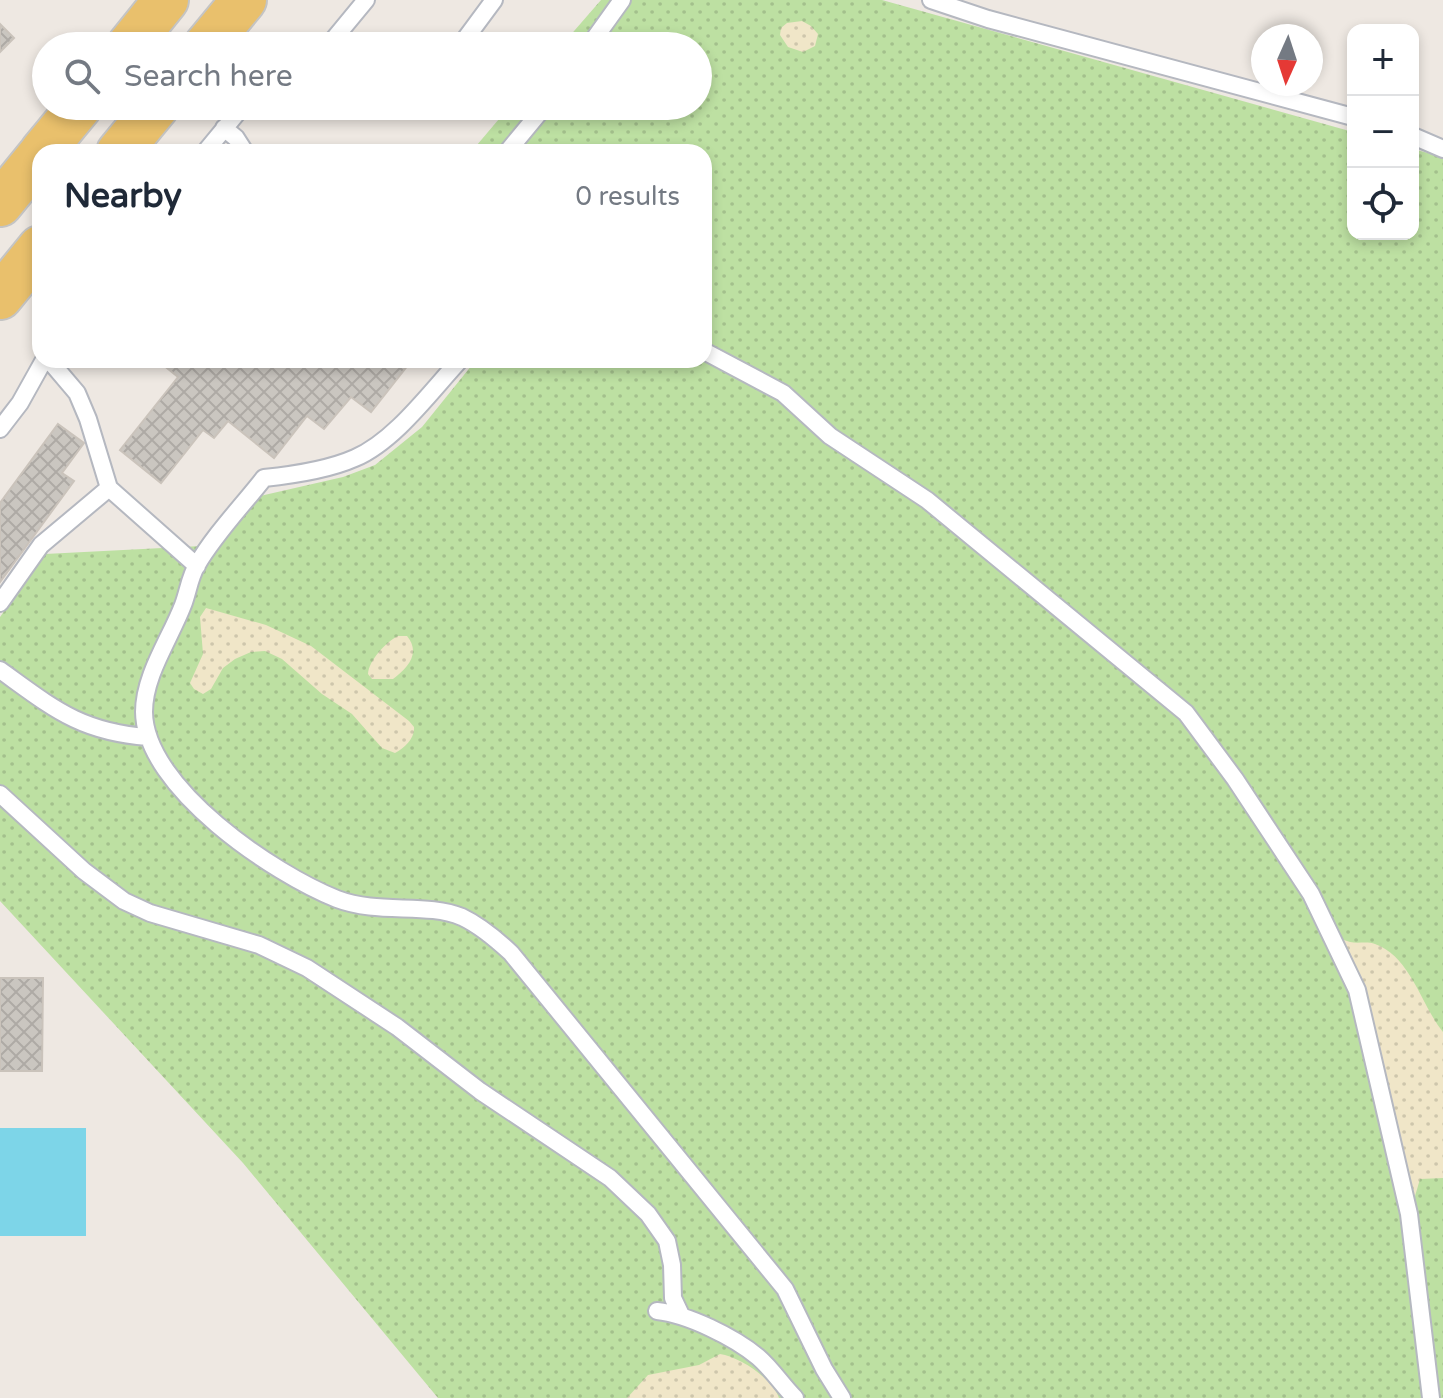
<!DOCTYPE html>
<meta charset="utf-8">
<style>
:root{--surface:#fff;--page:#f2f2f3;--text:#1f2937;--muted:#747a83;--line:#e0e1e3}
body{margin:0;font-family:"Varela Round",sans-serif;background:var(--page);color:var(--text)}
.controls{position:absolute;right:24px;top:24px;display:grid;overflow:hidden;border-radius:16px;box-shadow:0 4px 12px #0003}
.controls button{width:72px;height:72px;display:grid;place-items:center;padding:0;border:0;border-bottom:2px solid var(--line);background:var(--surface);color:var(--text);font:40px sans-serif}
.compass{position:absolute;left:1251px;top:24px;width:72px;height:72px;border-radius:50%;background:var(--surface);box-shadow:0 4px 12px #0003;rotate:183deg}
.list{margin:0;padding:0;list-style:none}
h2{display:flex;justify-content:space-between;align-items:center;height:104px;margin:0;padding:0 32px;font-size:34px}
h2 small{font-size:26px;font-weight:400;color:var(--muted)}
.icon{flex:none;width:44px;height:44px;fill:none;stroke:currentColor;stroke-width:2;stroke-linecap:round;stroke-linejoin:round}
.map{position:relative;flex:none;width:1443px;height:1398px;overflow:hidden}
.search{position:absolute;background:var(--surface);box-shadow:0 4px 12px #0003;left:32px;top:32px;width:680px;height:88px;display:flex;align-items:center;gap:20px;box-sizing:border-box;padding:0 28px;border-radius:44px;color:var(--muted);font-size:30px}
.panel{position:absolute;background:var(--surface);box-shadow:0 4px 12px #0003;left:32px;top:144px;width:680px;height:224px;border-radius:24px}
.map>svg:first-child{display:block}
.grass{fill:url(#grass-dots)}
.sand{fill:url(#sand-dots)}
.water{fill:#7dd5e8}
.building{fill:url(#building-cross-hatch);stroke:#cac3bb;stroke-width:2}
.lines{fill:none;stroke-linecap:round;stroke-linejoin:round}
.service-casing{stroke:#b5b8c0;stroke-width:20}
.primary-casing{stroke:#c4c4c4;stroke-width:48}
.service{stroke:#fff;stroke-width:16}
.primary{stroke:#e9c06c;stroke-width:44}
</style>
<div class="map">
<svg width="1443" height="1398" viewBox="0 0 1443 1398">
<defs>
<pattern id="grass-dots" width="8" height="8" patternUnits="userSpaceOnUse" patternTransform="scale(2)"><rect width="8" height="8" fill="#bde0a2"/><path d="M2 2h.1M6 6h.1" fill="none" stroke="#a3c08c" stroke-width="1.8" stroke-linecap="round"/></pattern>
<pattern id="sand-dots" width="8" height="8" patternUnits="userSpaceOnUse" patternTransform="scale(2)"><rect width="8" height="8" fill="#f0e6c8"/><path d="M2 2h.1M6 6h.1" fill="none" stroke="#cec6ac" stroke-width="1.8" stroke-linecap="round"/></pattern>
<pattern id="building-cross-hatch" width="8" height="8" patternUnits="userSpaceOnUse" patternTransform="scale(2)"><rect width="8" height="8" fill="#cac6c0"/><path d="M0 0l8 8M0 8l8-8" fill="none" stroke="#aeaaa5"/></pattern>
</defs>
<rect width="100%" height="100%" fill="#eee8e2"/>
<path class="grass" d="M 601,0 L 882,0 L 1353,132 L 1353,234 L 1413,234 L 1413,149 L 1443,157 L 1443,1398 L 438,1398 L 243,1163 L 0,901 L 0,617 L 45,554 L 221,545 L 260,496 L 343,477 L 375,465 L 422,427 L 476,360 L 704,360 L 704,152 L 471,152 L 510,106 L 698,106 L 698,46 L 561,46 Z"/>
<path class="sand" d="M 802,21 L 811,26 L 818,34 L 815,46 L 803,52 L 788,47 L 780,35 L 781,28 L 787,23 Z
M 206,608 L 266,625 L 311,646 L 409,721 L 414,727 C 415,738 405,748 395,753 L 382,748 L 352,714 L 322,694 L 282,659 L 265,651 L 251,652 L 235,659 L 223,668 L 211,689 L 203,694 L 194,689 L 190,683 L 203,654 L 200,617 Z
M 398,636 L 407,636 C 421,653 408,668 393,679 L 372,679 L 368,674 C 369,660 386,642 398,636 Z
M 1338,938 C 1342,939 1346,941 1350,942 C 1358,944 1367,941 1375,944 C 1411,957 1421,1005 1443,1032 L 1443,1178 L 1420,1179 L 1413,1203 Z
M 720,1354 C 740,1357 773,1379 779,1398 L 627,1398 L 648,1375 L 699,1365 Z"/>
<path class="water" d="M 0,1128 L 86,1128 L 86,1236 L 0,1236 Z"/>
<path class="building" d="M 0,24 L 14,38 L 0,52 Z
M 157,360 L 412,360 L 371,412 L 351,397 L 324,429 L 307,416 L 274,458 L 228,421 L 214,438 L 203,430 L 161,483 L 120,450 L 178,377 Z
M 58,424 L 84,443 L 62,473 L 74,481 L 0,582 L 0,503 Z
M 0,978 L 43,978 L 42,1071 L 0,1071 Z"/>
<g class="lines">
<defs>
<path id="service" d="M 931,0 L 988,19 L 1353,117
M 328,46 L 366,0
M 460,46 L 494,0
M 589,46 L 622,0
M 224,128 L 236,138 L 245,152
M 1413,136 L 1443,149
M 205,152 L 243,106
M 507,152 L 545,106
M 704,351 L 783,393 L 830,436 L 927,500 L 1186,713 L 1235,779 L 1311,894 L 1357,990 L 1409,1214 L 1431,1398
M 49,360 L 77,393 L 88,419 L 109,488 L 197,566
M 460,360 C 431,391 395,441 355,458 C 328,470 293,475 264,478 C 243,505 214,535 197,565 C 190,576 188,592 183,605 C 170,639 144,675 144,712 C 145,788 274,874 337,899 C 379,915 426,902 462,917 C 481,926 496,939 511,953 L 785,1289 L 824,1369 L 842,1398
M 0,429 L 20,403 L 44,360
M 0,603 L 41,545 L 109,488
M 0,670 C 53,708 80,732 148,737
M 0,794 L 84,871 L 124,901 L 150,913 L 259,945 L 307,968 L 397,1027 L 480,1091 L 610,1178 L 648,1214 L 667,1241 L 672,1265 L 673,1298 L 681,1315
M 657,1311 C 687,1314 734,1337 758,1357 C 772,1369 782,1385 795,1398"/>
<path id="primary" d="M 129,46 L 166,0
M 206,46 L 244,0
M 42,152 L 80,106
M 119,152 L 157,106
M 0,204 L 40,155
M 0,297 L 40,248"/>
</defs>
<use href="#service" class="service-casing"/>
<use href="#primary" class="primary-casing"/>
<use href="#service" class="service"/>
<use href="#primary" class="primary"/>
</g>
</svg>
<div class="controls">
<button>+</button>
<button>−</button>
<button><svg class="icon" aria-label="locate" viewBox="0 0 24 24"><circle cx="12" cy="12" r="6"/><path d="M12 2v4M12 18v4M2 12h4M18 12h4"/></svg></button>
</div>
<svg class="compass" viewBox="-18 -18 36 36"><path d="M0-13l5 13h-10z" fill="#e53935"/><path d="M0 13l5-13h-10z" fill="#747a83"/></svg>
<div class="search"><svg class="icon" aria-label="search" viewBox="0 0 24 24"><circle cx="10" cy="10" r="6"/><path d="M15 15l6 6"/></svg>Search here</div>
<section class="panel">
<h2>Nearby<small>0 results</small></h2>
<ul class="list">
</ul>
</section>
</div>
